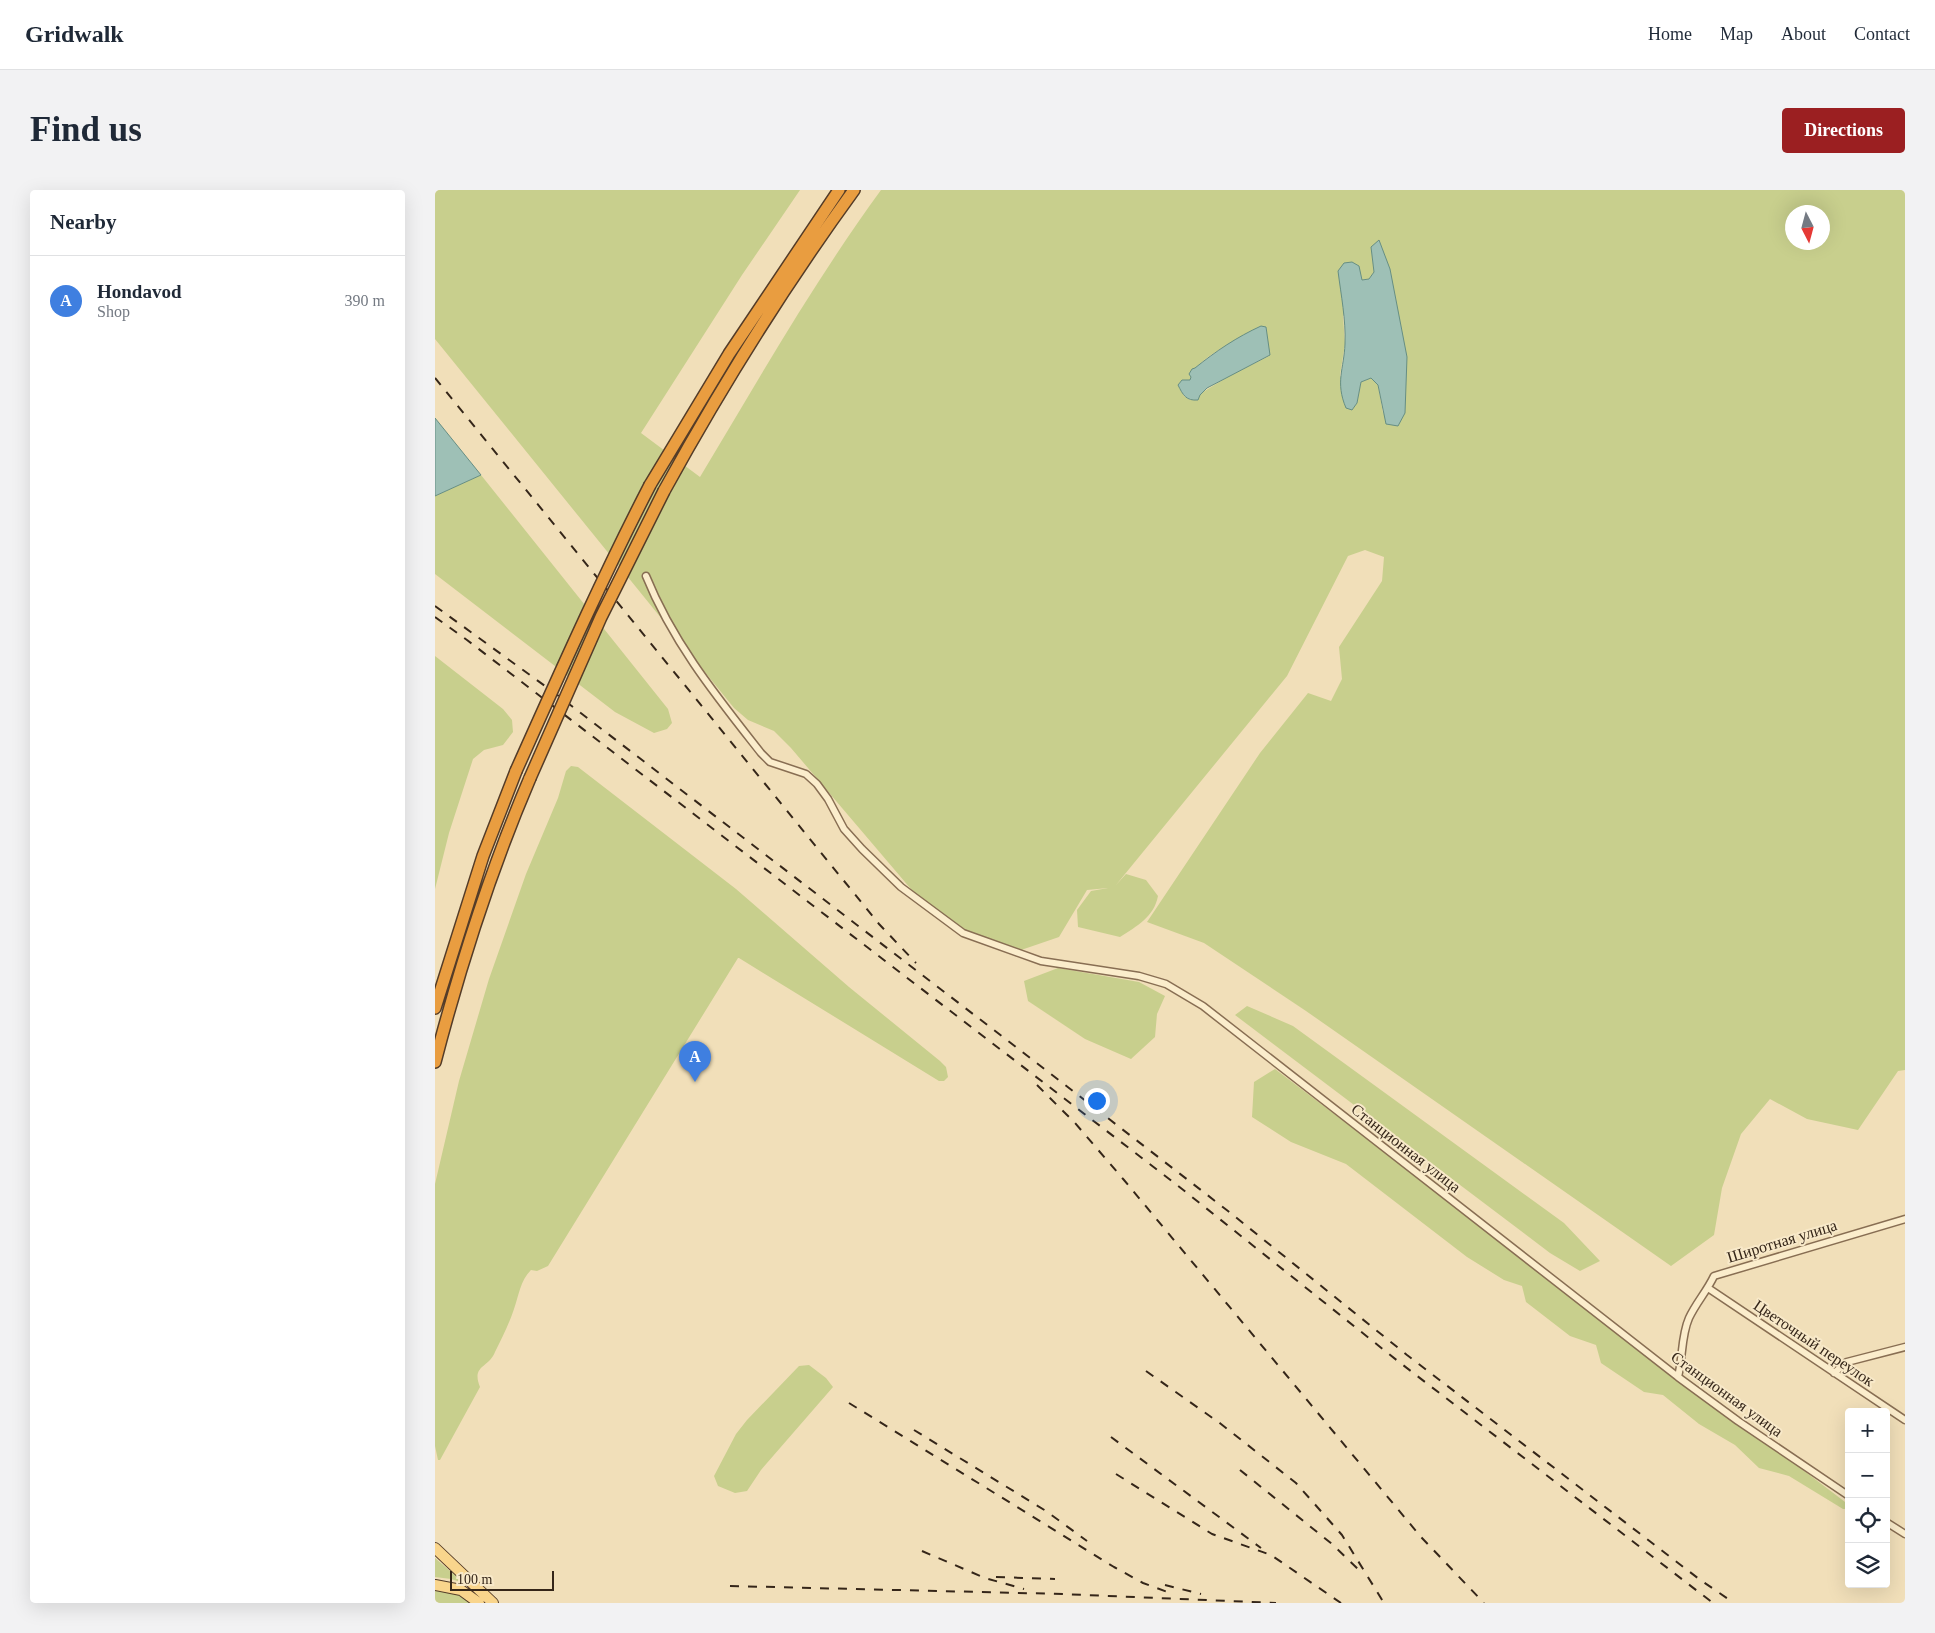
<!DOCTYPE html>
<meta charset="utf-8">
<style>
:root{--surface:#fff;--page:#f2f2f3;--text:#1f2937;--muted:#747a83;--line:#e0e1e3;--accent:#9b1f21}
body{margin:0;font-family:"Times New Roman",serif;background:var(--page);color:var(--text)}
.controls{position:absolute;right:15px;bottom:15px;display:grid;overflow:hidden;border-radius:5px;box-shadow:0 5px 20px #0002}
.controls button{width:45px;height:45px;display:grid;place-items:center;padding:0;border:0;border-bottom:1px solid var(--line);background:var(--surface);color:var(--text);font:25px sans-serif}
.compass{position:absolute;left:1350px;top:15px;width:45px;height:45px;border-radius:50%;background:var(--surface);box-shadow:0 5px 20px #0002;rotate:174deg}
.scale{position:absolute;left:15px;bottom:12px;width:104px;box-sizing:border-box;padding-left:5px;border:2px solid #352619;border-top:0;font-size:14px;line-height:18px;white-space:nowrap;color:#352619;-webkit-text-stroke:4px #f8e9c9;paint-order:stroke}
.you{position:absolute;left:661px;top:910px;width:18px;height:18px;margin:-12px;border:4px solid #fff;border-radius:50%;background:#1a73e8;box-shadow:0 0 0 8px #1a73e833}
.badge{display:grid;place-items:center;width:32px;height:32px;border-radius:50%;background:var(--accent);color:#fff;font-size:16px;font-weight:700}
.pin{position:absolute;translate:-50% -41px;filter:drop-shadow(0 1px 2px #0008)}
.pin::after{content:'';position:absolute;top:26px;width:18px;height:15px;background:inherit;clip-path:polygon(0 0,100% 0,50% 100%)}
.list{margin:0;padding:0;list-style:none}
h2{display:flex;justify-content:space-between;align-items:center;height:65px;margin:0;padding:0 20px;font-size:21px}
h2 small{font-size:16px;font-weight:400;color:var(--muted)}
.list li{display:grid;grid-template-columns:32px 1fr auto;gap:15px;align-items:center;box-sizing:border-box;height:90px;padding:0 20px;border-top:1px solid var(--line)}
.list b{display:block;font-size:19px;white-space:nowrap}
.list p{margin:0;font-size:16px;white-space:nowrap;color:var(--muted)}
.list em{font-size:16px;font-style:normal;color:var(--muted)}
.icon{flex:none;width:28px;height:28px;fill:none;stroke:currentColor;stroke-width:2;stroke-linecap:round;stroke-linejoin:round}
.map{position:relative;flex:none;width:1470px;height:1413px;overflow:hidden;border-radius:5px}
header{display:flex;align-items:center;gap:30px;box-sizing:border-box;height:70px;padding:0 25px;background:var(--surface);border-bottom:1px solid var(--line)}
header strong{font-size:24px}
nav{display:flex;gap:28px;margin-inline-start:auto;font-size:18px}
.intro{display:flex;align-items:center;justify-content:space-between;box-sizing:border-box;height:120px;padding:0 30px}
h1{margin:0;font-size:35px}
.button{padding:12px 22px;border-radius:5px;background:var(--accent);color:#fff;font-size:18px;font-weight:700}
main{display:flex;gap:30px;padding:0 30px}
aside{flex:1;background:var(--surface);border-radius:5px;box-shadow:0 5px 20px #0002}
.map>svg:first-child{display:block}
.green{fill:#c8cf8d;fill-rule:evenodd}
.water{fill:#9ec0b6;stroke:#668e83}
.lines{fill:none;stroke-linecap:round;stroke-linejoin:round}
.street-casing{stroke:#886e53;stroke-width:9}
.primary-casing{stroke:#543c28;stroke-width:12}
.highway-casing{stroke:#543c28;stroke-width:14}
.street{stroke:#fbedcc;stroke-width:6}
.primary{stroke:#f9d58c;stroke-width:10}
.highway{stroke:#e99d40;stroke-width:11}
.rail{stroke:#352619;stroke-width:2;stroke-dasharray:9 9;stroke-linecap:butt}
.highway-bridge-casing{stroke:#543c28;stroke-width:14;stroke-linecap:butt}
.highway-bridge{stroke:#e99d40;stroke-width:11}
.labels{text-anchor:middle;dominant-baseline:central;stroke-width:4;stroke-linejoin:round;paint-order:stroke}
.street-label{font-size:16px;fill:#352619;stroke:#f8e9c9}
</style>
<header>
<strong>Gridwalk</strong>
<nav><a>Home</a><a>Map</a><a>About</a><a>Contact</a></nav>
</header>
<div class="intro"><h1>Find us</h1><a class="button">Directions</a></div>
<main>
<aside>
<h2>Nearby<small></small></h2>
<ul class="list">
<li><span class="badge" style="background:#3f7fe0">A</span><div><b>Hondavod</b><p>Shop</p></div><em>390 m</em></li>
</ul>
</aside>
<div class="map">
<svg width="1470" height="1413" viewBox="0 0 1470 1413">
<rect width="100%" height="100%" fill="#f1dfb9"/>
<path class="green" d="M 0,0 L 365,0 L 307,85 L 206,243 L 265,287 C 323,190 379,92 446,0 L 1470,0 L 1470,880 L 1463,881 L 1423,940 L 1372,929 L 1335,909 L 1306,944 L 1287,998 L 1279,1045 L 1236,1076 L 871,821 L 769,753 L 712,732 L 825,563 L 873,503 L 896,511 L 907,489 L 904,457 L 947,391 L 949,367 L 930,360 L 913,366 L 852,486 L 681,695 L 691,684 L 711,690 L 723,706 C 719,727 702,736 685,747 L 643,737 L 642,720 L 656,701 L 673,698 L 652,700 L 624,747 L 577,763 L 534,745 L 487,712 L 356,558 L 339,541 L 313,530 L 299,518 L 0,149 ZM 1358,22 L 1388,22 L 1388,52 L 1358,52 ZM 936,57 L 963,236 L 948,223 L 943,195 L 936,188 L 926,192 L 922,213 L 917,220 L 905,185 L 910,154 L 908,126 L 927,90 L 934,89 L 939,82 ZM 831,137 L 834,166 L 794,186 L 755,210 L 749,206 L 743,195 L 755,190 C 762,164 809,148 831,137 Z
M 46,285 L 233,519 L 237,533 L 232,539 L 219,543 L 180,522 L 0,384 L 0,306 Z
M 0,466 L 68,519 L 77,530 L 78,542 L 68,555 L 49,560 L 38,569 L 14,643 L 0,699 Z
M 136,576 L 143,577 L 301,699 L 414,797 L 505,871 L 511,877 L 513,887 L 509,891 L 504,891 L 304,768 L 303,768 L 113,1076 L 102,1081 L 96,1080 C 85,1091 84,1105 79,1119 C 74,1134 67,1148 60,1162 C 54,1178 36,1175 45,1197 L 5,1270 L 3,1270 L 0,1256 L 0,994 L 24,891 L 54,789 L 91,684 L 123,608 L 131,581 Z
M 623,778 L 704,792 L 730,806 L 722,824 L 720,847 L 696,869 L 650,849 L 593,811 L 589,791 Z
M 812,816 L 858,836 L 1129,1033 L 1165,1071 L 1145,1081 L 1115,1063 L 800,825 Z
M 840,879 L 1414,1315 L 1414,1319 L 1408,1319 L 1354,1286 L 1324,1278 L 1300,1255 L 1264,1234 L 1228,1205 L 1209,1202 L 1166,1173 L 1161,1155 L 1135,1146 L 1091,1112 L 1087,1096 L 1069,1090 L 1032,1067 L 911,974 L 856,952 L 817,927 L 819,892 Z
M 374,1175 L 391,1188 L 398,1197 L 326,1280 L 312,1301 L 300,1303 L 283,1296 L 279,1286 L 301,1244 L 312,1230 L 364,1176 Z
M 0,1368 L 29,1393 L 16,1389 L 0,1387 Z
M 0,1399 L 22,1404 L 36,1413 L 0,1413 Z"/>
<path class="water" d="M 944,50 L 955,79 L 972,167 L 970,223 L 963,236 L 951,234 L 943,195 L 936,188 L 926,192 L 922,213 L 917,220 L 911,218 C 900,192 909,179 910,154 C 911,130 906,105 903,81 L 909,73 L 917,72 L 924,76 L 927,90 L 934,89 L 939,82 L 936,57 Z
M 826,136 L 831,137 L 835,165 L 772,198 L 765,205 L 763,210 C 751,211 748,205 743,195 L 747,190 L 755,190 L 756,187 L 754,184 L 757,179 L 760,178 C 781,161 802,147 826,136 Z
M 0,228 L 46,285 L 0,306 Z"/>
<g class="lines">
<defs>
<path id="street" d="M 211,386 C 238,453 282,507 326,563 L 335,572 L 371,584 L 382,594 L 393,609 L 409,639 L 427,659 L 466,697 L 528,743 L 606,771 L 704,786 L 731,794 L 768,816 L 1243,1187 L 1303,1231 L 1414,1306
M 1273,1098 L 1470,1230
M 1399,1183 L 1412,1172 L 1470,1157
M 1243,1187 C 1248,1167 1246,1146 1254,1128 C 1261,1113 1272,1101 1279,1086 L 1470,1029
M 1451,1332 L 1470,1344"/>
<path id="primary" d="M 0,1358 L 58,1413
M 0,1395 L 26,1400 L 44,1413"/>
<path id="highway" d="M 215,295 L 294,164 L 404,0
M 229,301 C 286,197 349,96 419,0
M 0,818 L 48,666 L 81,581
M 0,872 C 25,776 56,679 95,588"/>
</defs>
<use href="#street" class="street-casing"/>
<use href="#primary" class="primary-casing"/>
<use href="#highway" class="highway-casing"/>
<use href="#street" class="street"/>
<use href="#primary" class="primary"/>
<use href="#highway" class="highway"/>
<path class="rail" d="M 0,188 L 444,734 L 481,773
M 0,416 L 121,504 L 568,847 L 793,1021 L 972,1165 L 1264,1389 L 1299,1413
M 0,427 L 32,450 L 742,995 L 964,1172 L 1278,1413
M 602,895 L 640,933 L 689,990 L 986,1347 L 1049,1413
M 711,1181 L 786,1234 L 861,1293 L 907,1345 L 949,1413
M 414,1213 L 679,1377 L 708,1393 L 738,1404
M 479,1240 L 611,1321 L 652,1351
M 676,1247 L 826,1358
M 805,1280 L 897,1354 L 926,1382
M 681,1284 L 777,1344 L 836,1365 L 906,1413
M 487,1361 L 550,1388 L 589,1399
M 561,1387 L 620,1389
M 730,1395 L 766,1404
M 295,1396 L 628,1404 L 841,1413"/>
<defs>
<path id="highway-bridge" d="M 81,581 C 124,485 167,388 215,295
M 95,588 L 166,427 L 229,301"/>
</defs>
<use href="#highway-bridge" class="highway-bridge-casing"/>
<use href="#highway-bridge" class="highway-bridge"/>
</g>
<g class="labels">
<g class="street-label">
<text transform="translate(971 958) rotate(38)">Станционная улица</text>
<text transform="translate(1347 1051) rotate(-17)">Широтная улица</text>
<text transform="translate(1379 1153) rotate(34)">Цветочный переулок</text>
<text transform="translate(1292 1204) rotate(36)">Станционная улица</text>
</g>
</g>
</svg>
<div class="controls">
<button>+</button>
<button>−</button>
<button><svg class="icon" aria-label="locate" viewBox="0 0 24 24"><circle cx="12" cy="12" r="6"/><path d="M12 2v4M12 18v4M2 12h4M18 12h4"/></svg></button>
<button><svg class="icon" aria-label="layers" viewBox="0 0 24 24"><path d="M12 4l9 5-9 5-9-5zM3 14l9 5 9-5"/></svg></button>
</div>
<svg class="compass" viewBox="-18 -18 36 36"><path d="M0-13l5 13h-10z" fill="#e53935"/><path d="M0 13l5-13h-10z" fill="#747a83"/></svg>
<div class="scale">100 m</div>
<div class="you"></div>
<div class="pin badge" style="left:260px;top:892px;background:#3f7fe0">A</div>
</div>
</main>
